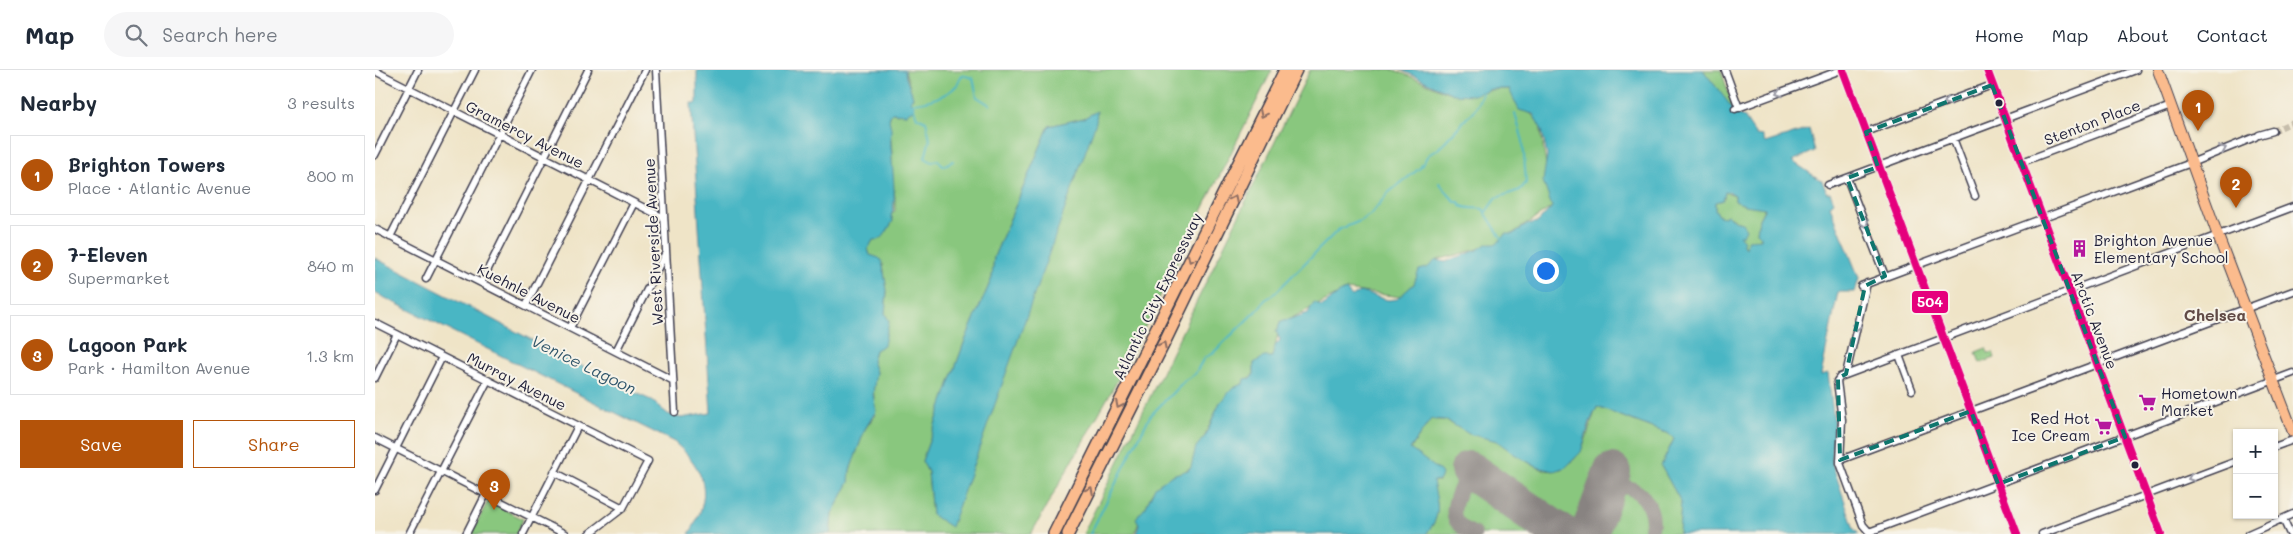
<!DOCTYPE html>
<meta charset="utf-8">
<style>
:root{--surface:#fff;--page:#f6f6f7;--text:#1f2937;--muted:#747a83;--line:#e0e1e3;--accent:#b45309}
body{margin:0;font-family:Mali,sans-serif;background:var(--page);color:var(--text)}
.controls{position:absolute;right:15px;bottom:15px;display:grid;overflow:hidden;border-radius:0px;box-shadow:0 1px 4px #0004}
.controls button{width:45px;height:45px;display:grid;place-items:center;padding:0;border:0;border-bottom:1px solid var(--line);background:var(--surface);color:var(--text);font:25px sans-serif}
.you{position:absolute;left:1170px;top:200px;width:18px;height:18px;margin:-12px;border:4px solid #fff;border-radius:50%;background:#1a73e8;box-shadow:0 0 0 8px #1a73e833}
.badge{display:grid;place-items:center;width:32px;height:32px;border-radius:50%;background:var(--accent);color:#fff;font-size:16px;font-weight:700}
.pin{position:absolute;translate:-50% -41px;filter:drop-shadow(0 1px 2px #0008)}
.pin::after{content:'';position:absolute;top:26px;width:18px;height:15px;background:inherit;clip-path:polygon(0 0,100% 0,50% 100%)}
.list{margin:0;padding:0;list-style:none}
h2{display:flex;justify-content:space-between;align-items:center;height:65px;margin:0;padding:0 20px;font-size:21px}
h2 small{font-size:16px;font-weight:400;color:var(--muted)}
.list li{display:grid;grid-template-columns:32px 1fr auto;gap:15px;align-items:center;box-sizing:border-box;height:80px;margin:0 10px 10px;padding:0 10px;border:1px solid var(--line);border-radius:0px}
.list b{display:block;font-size:19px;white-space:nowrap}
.list p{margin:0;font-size:16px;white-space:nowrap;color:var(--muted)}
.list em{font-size:16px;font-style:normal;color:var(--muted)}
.actions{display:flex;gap:10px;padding:15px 20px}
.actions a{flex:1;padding:11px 0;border:1px solid var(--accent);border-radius:0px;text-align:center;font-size:18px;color:var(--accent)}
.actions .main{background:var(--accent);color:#fff}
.icon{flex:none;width:28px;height:28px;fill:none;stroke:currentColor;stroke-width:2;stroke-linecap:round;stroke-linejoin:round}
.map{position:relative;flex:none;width:1918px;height:464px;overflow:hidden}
header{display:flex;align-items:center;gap:30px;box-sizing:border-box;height:70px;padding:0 25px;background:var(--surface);border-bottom:1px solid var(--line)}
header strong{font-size:24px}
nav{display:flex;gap:28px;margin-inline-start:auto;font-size:18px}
.search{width:350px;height:45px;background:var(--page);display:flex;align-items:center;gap:12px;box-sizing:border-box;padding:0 18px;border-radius:28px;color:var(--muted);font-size:19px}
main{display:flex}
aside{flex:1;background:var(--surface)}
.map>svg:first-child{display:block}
.green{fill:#89c77e;stroke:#56745c;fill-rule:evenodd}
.water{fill:#49b6c4;stroke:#366c80;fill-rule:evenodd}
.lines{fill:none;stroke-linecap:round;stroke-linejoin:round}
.stream{stroke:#49b6c4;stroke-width:2}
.taxiway{stroke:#888381;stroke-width:15}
.runway{stroke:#888381;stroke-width:38}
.minor-tunnel{stroke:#c6bdab;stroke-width:6;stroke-dasharray:6 3;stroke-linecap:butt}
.minor-casing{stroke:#413f50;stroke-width:9}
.tertiary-casing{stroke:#413f50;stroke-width:10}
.trunk-casing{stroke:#413f50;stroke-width:12}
.motorway-casing{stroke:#413f50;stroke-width:14}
.minor{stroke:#fff;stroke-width:6}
.tertiary{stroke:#fff;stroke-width:8}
.trunk{stroke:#fbbb8d;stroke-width:10}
.motorway{stroke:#fbbb8d;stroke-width:11}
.bus-1-casing{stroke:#f7f3e8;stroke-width:11}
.bus-1{stroke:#e5007d;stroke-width:8}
.oneway{stroke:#9c9ca7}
.oneway2{stroke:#8e6e64}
.marked{fill:none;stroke:#0f766e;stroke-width:4;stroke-dasharray:10 6;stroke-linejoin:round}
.bus-dot{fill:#22223b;stroke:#f7f3e8;stroke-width:2}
.labels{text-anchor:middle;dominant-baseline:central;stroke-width:4;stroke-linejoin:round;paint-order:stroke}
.street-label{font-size:15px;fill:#22223b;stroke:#f7f3e8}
.poi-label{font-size:15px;fill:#22223b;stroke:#f7f3e8;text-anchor:start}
.neighbourhood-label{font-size:16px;font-weight:bold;fill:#614a46;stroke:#f7f3e8}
.water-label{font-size:16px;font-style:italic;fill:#30566b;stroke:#f7f3e8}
.line-badge{stroke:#f7f3e8;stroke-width:2}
.badge-label{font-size:14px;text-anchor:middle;font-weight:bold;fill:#fff}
</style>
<header>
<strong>Map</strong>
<div class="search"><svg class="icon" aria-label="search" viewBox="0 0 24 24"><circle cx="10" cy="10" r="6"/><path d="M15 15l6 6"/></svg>Search here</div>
<nav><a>Home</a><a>Map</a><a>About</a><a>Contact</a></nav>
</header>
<main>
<aside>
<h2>Nearby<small>3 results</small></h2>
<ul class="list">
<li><span class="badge">1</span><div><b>Brighton Towers</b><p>Place · Atlantic Avenue</p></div><em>800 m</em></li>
<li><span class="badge">2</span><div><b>7-Eleven</b><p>Supermarket</p></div><em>840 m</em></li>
<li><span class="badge">3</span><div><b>Lagoon Park</b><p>Park · Hamilton Avenue</p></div><em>1.3 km</em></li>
</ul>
<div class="actions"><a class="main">Save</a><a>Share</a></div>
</aside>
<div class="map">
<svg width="1918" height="464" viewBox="0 0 1918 464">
<rect width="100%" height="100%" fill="#f7f3e8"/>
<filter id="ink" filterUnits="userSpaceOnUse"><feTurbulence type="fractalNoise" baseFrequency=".02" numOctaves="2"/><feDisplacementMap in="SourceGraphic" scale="10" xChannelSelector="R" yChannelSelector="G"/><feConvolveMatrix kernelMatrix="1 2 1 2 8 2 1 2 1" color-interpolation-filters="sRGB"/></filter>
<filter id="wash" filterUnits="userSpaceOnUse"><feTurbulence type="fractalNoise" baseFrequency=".0096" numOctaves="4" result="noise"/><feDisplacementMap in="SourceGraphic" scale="20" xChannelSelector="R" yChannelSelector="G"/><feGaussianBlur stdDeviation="1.12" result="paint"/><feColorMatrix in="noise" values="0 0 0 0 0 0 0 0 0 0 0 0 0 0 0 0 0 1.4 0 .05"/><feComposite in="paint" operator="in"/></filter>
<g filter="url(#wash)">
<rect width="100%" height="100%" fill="#efe4c7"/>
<path class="green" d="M 530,0 L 897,0 L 750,297 L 656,464 L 455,464 L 457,444 L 474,412 L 475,400 L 490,359 L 500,345 L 498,313 L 501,302 L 497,291 L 500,280 L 509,273 L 510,264 L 514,253 L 510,243 L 512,223 L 508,194 L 506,190 L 495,185 L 493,179 L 498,170 L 518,151 L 516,145 L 520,141 L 520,127 L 516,106 L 517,83 L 514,50 L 516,43 L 523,44 L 538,28 ZM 722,42 L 557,445 L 553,402 L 547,391 L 589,273 L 617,208 L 619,187 L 674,56 L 709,48 Z
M 935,0 L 1020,0 L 1072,22 L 1134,19 L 1165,54 L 1177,137 L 1122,174 L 1062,190 L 1026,227 L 971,220 L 905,254 L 898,287 L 879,293 L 879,304 L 845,332 L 816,397 L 778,421 L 759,464 L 708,464 Z
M 1328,0 L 1346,0 L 1358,36 L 1356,37 Z
M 1350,122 L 1360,125 L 1360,131 L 1370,135 L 1390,137 L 1384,149 L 1382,162 L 1386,166 L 1386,169 L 1372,174 L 1371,179 L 1362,164 L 1365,153 L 1352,145 L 1349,147 L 1344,146 L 1340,139 L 1340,132 L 1349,128 Z
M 1611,278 L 1613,283 L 1618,282 L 1620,288 L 1605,293 L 1601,282 Z
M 1222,337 L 1294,364 L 1299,369 L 1286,396 L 1306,432 L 1304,464 L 1051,464 C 1068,444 1062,434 1057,411 L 1064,411 L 1035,380 L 1056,348 L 1059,350 L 1070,350 L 1076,354 C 1091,360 1109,364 1123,372 C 1149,386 1174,420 1202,386 C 1212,373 1215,352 1222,337 Z
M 113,431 L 148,449 L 141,464 L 96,464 Z"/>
<path class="water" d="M 322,0 L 530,0 C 530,10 536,18 538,27 L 535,31 L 539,36 L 538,40 L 531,44 L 517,43 C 511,51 517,54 516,62 C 514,79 524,135 516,145 L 518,151 C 513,159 509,171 498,170 L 493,179 L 495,185 L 504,188 L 507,191 L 512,220 L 510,243 L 514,251 L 509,275 L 500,280 L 497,291 L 501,302 L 498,324 L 501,341 L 490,359 L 475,400 L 474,412 L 457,444 L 455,464 L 314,464 C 338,427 332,400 299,372 L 0,223 L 0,188 L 247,317 L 276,330 L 293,344 L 306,348 L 336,343 L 316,33 L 322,33 Z
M 1026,0 L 1328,0 L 1362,44 L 1369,47 L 1381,65 L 1387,66 L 1390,73 L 1434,59 L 1440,81 L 1417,91 L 1447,111 L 1452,123 L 1455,122 L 1459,132 L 1455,136 L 1484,208 L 1480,222 L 1463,222 L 1446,305 L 1453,303 L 1459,352 L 1456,390 L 1479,459 L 1484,464 L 1304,464 L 1306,432 L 1286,396 L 1299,369 L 1294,364 L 1222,337 L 1215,352 L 1206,382 L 1191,397 L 1179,401 L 1162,397 L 1139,384 L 1122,371 L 1094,364 L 1070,350 L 1056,349 L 1035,379 L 1065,401 L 1067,404 L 1065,410 L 1058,411 C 1062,434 1068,444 1051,464 L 761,464 L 764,455 L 761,448 L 771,437 L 780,417 L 797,405 L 813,400 L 816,397 L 821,377 L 831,365 L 845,332 L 859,317 L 868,314 L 869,309 L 876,308 L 879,304 L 879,293 L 889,287 L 897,287 L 900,276 L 905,270 L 901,261 L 906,252 L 933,243 L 939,232 L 947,236 C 955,231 962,223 971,220 L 977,227 L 985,222 L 1013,230 L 1022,229 L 1039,214 L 1044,200 L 1052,198 L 1061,190 L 1071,192 C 1084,185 1101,183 1111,174 L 1122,174 L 1130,164 L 1138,164 L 1153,154 L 1163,152 L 1177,137 L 1168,111 L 1172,86 L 1167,60 L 1158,44 L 1144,40 L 1134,19 L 1116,19 L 1098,25 L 1078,24 ZM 1350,122 L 1355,122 L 1360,125 L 1360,131 L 1370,135 L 1390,138 L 1384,149 L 1382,162 L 1386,166 L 1386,169 L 1373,170 L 1371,178 L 1367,174 L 1369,171 L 1364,165 L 1368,165 L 1371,159 L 1367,153 L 1362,152 L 1352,145 L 1349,147 L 1344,146 L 1340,139 L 1340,132 L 1348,130 Z
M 722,41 L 721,52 L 576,457 L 557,445 L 553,402 L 547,391 L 589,273 L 617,208 L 619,187 L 674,56 L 709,48 Z"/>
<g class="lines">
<path class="stream" d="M 578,91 L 568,96 L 563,90 L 557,92 L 550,88 L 555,69 L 551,51 L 542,47 L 537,33 C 552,32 571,27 582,15 C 584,13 585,7 587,5 L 598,8 L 602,27 L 615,35
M 1064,113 L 1080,132 L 1084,132 L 1086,136 C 1095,140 1100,137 1108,139 L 1127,169
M 1110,143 L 1121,128 L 1145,120 L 1151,113 L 1148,71 L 1140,44
M 715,464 L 775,346 L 810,310 L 820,304 L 829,288 L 838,283 L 884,238 L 890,230 L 898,225 L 963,160 L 985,151 L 996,144 L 1013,123 L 1045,98 L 1053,85 L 1063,79 L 1101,38 L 1107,23"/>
<path class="taxiway" d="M 1094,400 C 1089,413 1072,439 1082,452 C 1086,457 1093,461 1099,464
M 1231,418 C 1237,418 1245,416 1251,417 C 1272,422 1282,445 1275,464"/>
<path class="runway" d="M 1094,400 L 1187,464
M 1214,464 L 1237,402"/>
</g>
</g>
<g filter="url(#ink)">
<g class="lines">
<path class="minor-tunnel" d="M 1898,61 L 1918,52"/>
<defs>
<path id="minor" d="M 281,0 L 300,342
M 1350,0 L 1364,38
M 0,1 L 289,148
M 1360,39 L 1466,0
M 1491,62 L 1617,15
M 1884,65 L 1898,61
M 1578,68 L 1600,126
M 0,85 L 43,0
M 1647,92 L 1796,36
M 1472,108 L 1510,206
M 1453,115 L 1761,0
M 0,159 L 297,310
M 15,167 L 100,0
M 51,209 L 157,0
M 106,213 L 213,0
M 1486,216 L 1816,93 L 1880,67
M 151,235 L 270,0
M 0,253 L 273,391 L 248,438 L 214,464
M 195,258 L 259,133
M 241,281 L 290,184
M 1524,285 L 1537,320
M 1471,304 L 1492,213
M 0,308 L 22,264
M 0,368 L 190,464
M 1899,377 L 1918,370
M 1465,390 L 1918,221
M 179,402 L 248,438
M 0,420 L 67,287
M 1908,449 L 1915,464
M 1494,462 L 1918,303
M 34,464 L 113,310
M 91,464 L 111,424
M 148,464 L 203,356
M 1496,464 L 1488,455 L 1465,393 L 1467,350 L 1462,311 L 1465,307 L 1918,137
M 1667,464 L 1862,391
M 1873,464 L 1918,444"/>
<path id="tertiary" d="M 1468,0 L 1642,464
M 1612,0 L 1786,464"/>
<path id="trunk" d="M 1783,0 L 1843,166 L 1918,362"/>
<path id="motorway" d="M 679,464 L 910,0
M 693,464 L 790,271 L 921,0"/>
</defs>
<use href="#minor" class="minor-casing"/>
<use href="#tertiary" class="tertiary-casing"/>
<use href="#trunk" class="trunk-casing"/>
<use href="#motorway" class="motorway-casing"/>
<use href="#minor" class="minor"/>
<use href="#tertiary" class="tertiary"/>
<use href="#trunk" class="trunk"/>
<use href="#motorway" class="motorway"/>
<defs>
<path id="bus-1" d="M 1468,0 L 1642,464
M 1612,0 L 1786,464"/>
</defs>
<use href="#bus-1" class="bus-1-casing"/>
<use href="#bus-1" class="bus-1"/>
</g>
<defs><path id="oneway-chevron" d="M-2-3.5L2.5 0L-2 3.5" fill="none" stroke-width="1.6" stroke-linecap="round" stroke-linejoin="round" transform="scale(1.25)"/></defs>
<g class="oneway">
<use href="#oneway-chevron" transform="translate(1404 23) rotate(160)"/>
<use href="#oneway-chevron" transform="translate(1572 32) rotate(160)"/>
<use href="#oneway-chevron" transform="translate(1848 79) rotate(-23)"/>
<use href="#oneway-chevron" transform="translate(1490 154) rotate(69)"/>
<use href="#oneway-chevron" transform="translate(1481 258) rotate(102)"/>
<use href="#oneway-chevron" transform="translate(1816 408) rotate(160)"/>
</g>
<g class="oneway2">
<use href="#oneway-chevron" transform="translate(888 44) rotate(116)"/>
<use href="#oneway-chevron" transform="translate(859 129) rotate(-64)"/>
<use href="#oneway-chevron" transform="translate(816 189) rotate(116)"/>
<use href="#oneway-chevron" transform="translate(788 275) rotate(-63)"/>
<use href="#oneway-chevron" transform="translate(744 335) rotate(117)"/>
<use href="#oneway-chevron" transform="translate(715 420) rotate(-63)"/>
</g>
</g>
<path class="marked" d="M 1617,15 L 1750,367 L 1623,414 L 1596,341 L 1465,390 L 1463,308 L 1471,304 L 1490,216 L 1510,206 L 1472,108 L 1503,97 L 1491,62 Z"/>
<defs>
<symbol id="building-bare" viewBox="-9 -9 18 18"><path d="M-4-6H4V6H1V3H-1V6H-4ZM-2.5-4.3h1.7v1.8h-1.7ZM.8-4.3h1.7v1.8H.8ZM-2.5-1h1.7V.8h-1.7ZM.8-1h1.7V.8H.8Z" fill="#b5179e" stroke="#f7f3e8" stroke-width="2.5" paint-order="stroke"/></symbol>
<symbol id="supermarket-bare" viewBox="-9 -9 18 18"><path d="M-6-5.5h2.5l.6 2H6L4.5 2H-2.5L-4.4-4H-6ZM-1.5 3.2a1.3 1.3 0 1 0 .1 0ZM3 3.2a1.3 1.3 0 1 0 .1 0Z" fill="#b5179e" stroke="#f7f3e8" stroke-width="2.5" paint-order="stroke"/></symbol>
</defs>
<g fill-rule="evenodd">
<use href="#building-bare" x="1692" y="166" width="25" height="25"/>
<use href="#supermarket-bare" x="1760" y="320" width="25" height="25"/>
<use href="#supermarket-bare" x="1716" y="344" width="25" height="25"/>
</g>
<g class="bus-dot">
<circle cx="1624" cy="33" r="4.5"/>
<circle cx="1760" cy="395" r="4.5"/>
</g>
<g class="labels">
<g class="street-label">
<text transform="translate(1717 52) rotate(-21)">Stenton Place</text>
<text transform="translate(150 64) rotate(27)">Gramercy Avenue</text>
<text transform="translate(278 172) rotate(-93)">West Riverside Avenue</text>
<text transform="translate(154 223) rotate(27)">Kuehnle Avenue</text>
<text transform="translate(782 226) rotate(-64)">Atlantic City Expressway</text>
<text transform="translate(1720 250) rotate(69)">Arctic Avenue</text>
<text transform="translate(142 311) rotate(27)">Murray Avenue</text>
</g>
<g class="poi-label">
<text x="1719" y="170">Brighton Avenue<tspan x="1719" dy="17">Elementary School</tspan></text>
<text x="1786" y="323">Hometown<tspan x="1786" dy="17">Market</tspan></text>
<text x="1715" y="348" text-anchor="end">Red Hot<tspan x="1715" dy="17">Ice Cream</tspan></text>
</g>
<g class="neighbourhood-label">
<text x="1840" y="244">Chelsea</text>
</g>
<g class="water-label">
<text transform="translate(209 294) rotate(26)">Venice Lagoon</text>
</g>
</g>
<rect class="line-badge" x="1536" y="220" width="38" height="24" rx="5" fill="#e5007d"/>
<g class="badge-label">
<text x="1555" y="237">504</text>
</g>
</svg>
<div class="controls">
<button>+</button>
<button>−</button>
</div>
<div class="you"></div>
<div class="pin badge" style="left:1823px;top:61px">1</div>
<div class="pin badge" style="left:1861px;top:138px">2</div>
<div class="pin badge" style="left:119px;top:440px">3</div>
</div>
</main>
